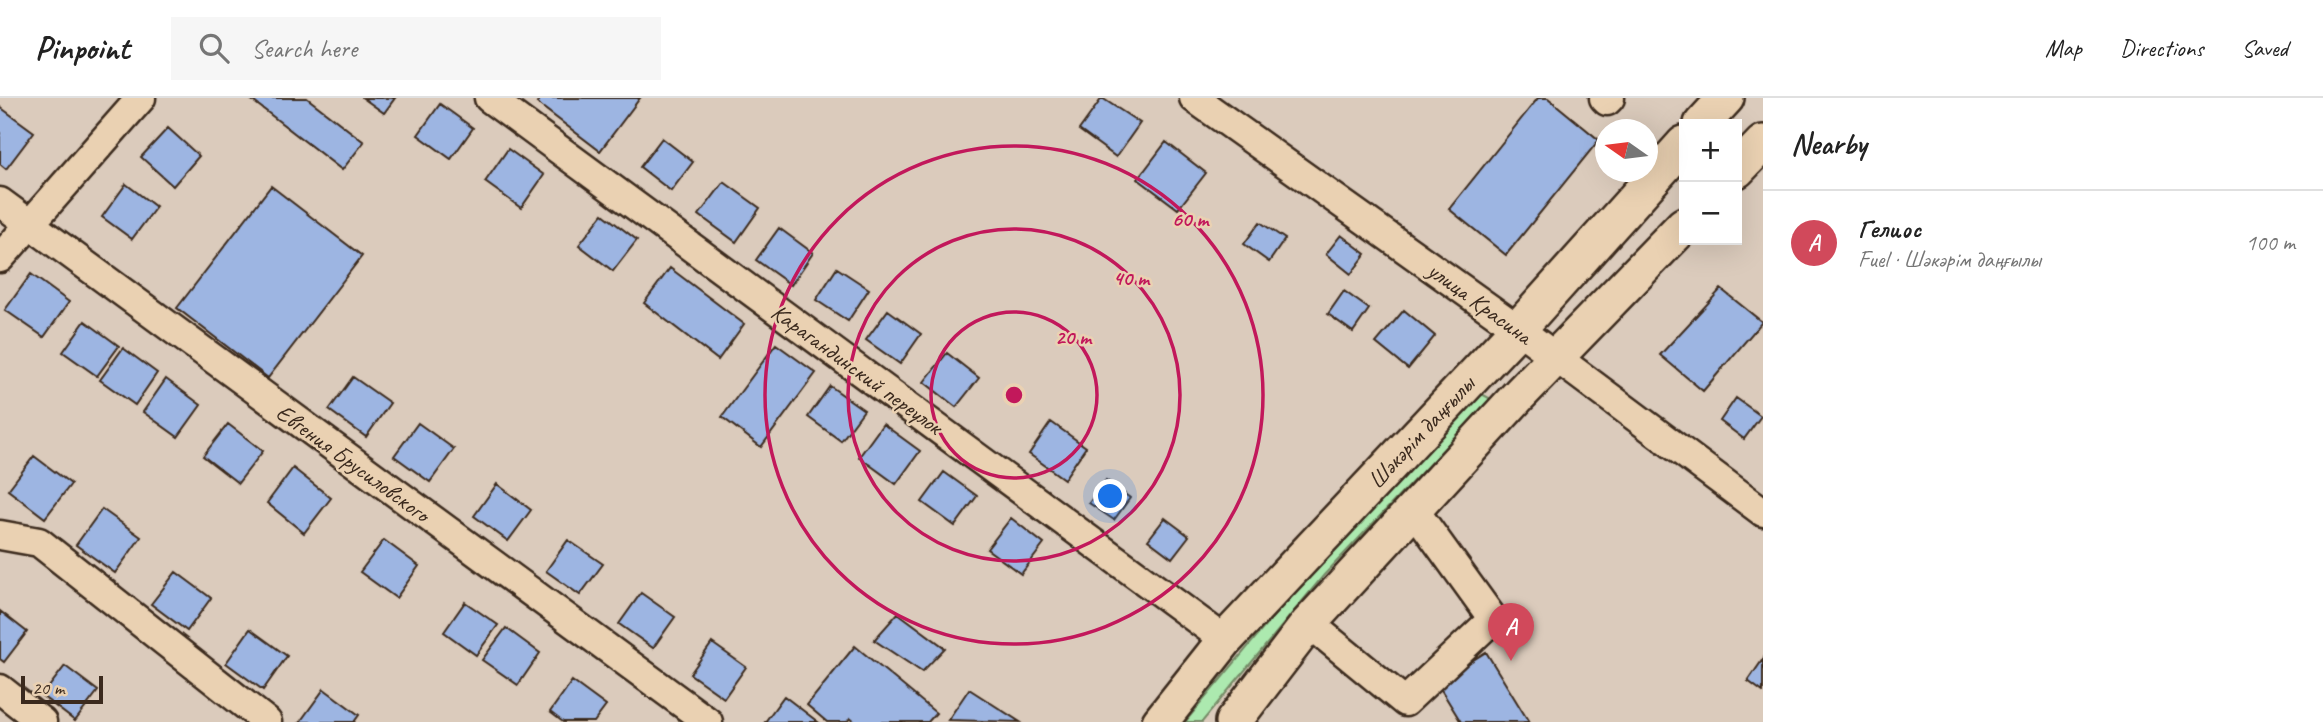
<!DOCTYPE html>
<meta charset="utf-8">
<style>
:root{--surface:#fff;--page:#f6f6f6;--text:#222;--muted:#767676;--line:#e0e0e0;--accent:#d1495b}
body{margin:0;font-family:Caveat,sans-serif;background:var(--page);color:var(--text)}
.controls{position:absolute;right:21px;top:21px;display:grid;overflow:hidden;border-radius:0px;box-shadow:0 7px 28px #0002}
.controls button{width:63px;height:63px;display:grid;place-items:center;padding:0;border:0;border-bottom:2px solid var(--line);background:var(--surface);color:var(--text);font:35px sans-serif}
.compass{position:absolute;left:1595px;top:21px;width:63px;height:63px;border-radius:50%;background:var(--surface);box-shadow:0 7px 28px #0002;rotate:284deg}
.scale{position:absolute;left:21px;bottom:18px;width:82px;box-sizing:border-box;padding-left:7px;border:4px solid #3b2a1e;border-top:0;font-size:19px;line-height:24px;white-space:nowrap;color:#3b2a1e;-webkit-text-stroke:5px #ead1b2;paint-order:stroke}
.you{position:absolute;left:1111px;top:399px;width:24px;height:24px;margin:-18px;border:5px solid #fff;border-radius:50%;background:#1a73e8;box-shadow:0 0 0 10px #1a73e833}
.badge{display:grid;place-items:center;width:46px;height:46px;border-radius:50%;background:var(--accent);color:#fff;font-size:23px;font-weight:700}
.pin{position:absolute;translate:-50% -58px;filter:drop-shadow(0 2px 4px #0008)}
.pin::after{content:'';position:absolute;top:37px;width:24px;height:21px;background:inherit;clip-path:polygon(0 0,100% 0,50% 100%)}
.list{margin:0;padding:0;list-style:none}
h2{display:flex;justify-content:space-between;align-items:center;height:91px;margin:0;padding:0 28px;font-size:30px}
h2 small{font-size:23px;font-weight:400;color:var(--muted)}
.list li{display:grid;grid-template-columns:46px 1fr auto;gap:21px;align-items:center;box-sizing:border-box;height:105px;padding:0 28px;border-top:2px solid var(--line)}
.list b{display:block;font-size:26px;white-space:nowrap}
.list p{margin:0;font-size:23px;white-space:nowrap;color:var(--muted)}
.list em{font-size:23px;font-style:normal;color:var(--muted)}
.icon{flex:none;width:38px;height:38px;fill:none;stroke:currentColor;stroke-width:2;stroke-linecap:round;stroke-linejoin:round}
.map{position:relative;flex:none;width:1763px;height:624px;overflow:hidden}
header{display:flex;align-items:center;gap:42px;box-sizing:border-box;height:98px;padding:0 35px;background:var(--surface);border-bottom:2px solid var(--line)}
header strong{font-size:33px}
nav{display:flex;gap:38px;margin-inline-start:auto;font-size:24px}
.search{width:490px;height:63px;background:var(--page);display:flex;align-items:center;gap:18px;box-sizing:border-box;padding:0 24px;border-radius:0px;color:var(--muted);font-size:26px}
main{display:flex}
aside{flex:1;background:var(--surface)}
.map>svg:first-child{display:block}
.green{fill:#ace9af;stroke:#748a66;stroke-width:2}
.building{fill:#9db5e2;stroke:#3b2a1e;stroke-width:2}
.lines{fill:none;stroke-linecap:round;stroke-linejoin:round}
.minor-casing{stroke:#3b2a1e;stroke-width:33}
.major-casing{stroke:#3b2a1e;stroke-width:40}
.minor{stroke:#ead1b2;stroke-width:28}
.major{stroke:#ead1b2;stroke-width:35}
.ring{fill:none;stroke:#c2185b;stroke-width:3.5}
.labels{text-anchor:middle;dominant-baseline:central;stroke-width:5;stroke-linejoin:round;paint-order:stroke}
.street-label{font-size:24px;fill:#3b2a1e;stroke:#ead1b2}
.centre{fill:#c2185b;stroke:#ead1b2;stroke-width:3.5}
.ring-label{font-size:21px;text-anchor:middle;font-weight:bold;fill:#c2185b;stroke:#ead1b2;stroke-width:5;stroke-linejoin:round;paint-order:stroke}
</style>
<header>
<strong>Pinpoint</strong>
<div class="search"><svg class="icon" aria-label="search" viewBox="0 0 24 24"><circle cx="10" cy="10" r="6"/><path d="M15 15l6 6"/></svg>Search here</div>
<nav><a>Map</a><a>Directions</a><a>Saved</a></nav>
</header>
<main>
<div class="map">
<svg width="1763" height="624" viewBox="0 0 1763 624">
<rect width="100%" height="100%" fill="#dbcbbc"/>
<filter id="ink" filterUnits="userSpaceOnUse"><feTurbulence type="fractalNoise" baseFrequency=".0143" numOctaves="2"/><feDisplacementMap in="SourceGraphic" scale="14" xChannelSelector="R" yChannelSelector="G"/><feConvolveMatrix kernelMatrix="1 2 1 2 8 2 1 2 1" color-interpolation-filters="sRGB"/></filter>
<g filter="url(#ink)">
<path class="green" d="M 1478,294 L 1491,301 L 1324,477 L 1202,624 L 1185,624 L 1313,471 Z"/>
<path class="building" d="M 249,0 L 307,0 L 364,44 L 342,72 Z
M 363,0 L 395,0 L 384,15 Z
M 541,0 L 640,0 L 600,53 L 537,5 Z
M 1102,0 L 1140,25 L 1116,59 L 1079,32 Z
M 1538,0 L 1548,0 L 1599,42 L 1506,157 L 1449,111 Z
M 440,6 L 473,30 L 451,61 L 418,37 Z
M 0,9 L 34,34 L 6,71 L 0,66 Z
M 168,30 L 199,58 L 173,88 L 141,59 Z
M 662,40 L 693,64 L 671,93 L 640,69 Z
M 1166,44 L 1206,75 L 1178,111 L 1138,81 Z
M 508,51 L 544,77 L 521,110 L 485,84 Z
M 724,84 L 760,110 L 736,144 L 699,117 Z
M 126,86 L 156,109 L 132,141 L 102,119 Z
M 271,88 L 362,158 L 268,280 L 177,210 Z
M 603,116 L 637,142 L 613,173 L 579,147 Z
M 1260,124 L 1285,141 L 1269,164 L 1244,146 Z
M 779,130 L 813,155 L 791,187 L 756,162 Z
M 1341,137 L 1366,156 L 1351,176 L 1326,156 Z
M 670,170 L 744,226 L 718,262 L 644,205 Z
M 837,170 L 869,191 L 848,223 L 816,202 Z
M 31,176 L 69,204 L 44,239 L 5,212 Z
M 1721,191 L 1762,224 L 1703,293 L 1660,257 Z
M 1344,193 L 1369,211 L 1353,234 L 1328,216 Z
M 888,212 L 921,236 L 900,266 L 866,242 Z
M 1404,212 L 1435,238 L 1408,271 L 1376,245 Z
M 85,223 L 119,248 L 97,278 L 63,254 Z
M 776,246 L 816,275 L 761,349 L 722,319 Z
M 123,250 L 157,275 L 135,307 L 100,282 Z
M 947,255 L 979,280 L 956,309 L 924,284 Z
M 353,279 L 390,305 L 366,339 L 329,312 Z
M 166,281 L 201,307 L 178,339 L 143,314 Z
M 830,288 L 864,312 L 841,343 L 808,319 Z
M 1736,300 L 1761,318 L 1744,341 L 1720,323 Z
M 1051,324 L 1086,349 L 1064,381 L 1029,356 Z
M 418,325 L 454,351 L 430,384 L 394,358 Z
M 228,326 L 263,353 L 238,385 L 203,358 Z
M 883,326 L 920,353 L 896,386 L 859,359 Z
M 34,358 L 71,386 L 45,420 L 8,392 Z
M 293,370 L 331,400 L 304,435 L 267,405 Z
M 944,374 L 977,398 L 955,428 L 922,404 Z
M 1106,382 L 1130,400 L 1114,422 L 1089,405 Z
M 497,386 L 531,412 L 508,443 L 474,418 Z
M 102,411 L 141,439 L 115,475 L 76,447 Z
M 1011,420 L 1044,446 L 1021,476 L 987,451 Z
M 1165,420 L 1189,438 L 1172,460 L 1148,442 Z
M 384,442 L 419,468 L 396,500 L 360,474 Z
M 568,442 L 603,466 L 580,497 L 546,473 Z
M 176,474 L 211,500 L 187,533 L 151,506 Z
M 641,495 L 675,519 L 653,550 L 619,526 Z
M 465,504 L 498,527 L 476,557 L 444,534 Z
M 0,513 L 27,534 L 4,564 L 0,561 Z
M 898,515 L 945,550 L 922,574 L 874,542 Z
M 506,530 L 540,555 L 518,587 L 482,562 Z
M 250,531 L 287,558 L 263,592 L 226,565 Z
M 712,545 L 746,569 L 724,600 L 690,576 Z
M 855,548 L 936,615 L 928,624 L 855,624 L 850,620 L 847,624 L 827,624 L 807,607 Z
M 1486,554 L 1529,624 L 1461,624 L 1437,585 Z
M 1763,561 L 1763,594 L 1748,583 Z
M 65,568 L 98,593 L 75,623 L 42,598 Z
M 572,583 L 606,608 L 594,624 L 563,624 L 550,614 Z
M 324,591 L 359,617 L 354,624 L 300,624 Z
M 969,591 L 1020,624 L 948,622 Z
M 784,598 L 818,624 L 765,624 Z"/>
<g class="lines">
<defs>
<path id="minor" d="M 489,0 L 1225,542
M 1194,0 L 1518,231 L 1763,414
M 1604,0 L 1607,3 L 1610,0
M 0,104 L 708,624
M 0,160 L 141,0
M 0,437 L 39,444 L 267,624
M 1309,525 L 1405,604 L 1493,521 L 1415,413
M 0,591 L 42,624"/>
<path id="major" d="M 1702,26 L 1726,0
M 1737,72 L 1763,45
M 1160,624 L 1225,542 L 1518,231 L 1684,46
M 1233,624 L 1309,525 L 1520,296 L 1684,127"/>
</defs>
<use href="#minor" class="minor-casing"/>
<use href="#major" class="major-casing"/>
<use href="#minor" class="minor"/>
<use href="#major" class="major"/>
</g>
</g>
<g class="ring">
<circle cx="1014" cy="297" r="83"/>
<circle cx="1014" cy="297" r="166"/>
<circle cx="1014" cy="297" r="249"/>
</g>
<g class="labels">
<g class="street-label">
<text transform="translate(1480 205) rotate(36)">улица Красина</text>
<text transform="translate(857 271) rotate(36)">Карагандинский переулок</text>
<text transform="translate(1421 334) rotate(-47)">Шәкәрім даңғылы</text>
<text transform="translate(353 365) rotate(36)">Евгения Брусиловского</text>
</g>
</g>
<circle cx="1014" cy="297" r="10" class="centre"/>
<g class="ring-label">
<text x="1190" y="128">60 m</text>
<text x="1131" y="187">40 m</text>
<text x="1073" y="246">20 m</text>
</g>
</svg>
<div class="controls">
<button>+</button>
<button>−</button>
</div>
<svg class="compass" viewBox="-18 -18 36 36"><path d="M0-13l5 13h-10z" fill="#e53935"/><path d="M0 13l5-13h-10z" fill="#767676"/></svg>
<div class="scale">20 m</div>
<div class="you"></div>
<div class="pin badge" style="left:1511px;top:563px">A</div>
</div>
<aside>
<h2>Nearby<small></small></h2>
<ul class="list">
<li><span class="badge">A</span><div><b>Гелиос</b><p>Fuel · Шәкәрім даңғылы</p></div><em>100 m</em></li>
</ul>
</aside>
</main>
